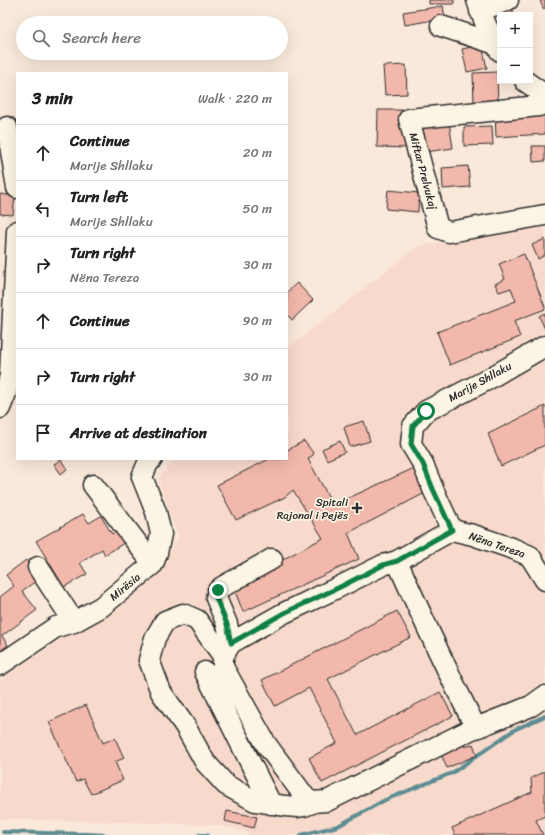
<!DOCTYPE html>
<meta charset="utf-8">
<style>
:root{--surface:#fff;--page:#f2f2f2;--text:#222;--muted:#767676;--line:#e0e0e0}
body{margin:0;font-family:Sriracha,sans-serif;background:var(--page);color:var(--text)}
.controls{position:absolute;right:12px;top:12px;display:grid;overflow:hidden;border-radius:0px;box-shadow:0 4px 16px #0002}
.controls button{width:36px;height:36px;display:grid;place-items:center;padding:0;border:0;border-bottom:1px solid var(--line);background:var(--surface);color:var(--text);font:20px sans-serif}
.stop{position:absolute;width:12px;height:12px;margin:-9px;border:3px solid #0b8043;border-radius:50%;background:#fff}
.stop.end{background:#0b8043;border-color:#fff;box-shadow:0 1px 4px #0008}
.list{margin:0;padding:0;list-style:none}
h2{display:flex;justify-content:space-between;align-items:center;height:52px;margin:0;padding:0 16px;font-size:17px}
h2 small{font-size:13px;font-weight:400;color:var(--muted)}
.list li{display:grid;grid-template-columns:26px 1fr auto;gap:12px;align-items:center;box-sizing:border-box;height:56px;padding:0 16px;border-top:1px solid var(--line)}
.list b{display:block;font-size:15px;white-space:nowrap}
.list p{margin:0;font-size:13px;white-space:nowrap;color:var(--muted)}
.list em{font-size:13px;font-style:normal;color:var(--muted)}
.icon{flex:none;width:22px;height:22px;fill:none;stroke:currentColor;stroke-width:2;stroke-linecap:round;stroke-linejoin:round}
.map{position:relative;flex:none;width:545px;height:835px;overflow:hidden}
.search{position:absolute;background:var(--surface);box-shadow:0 4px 16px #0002;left:16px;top:16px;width:272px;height:44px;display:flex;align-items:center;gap:10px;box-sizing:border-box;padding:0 14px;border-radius:22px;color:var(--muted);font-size:15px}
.panel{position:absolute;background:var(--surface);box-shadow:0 4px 16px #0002;left:16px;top:72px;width:272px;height:388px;border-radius:0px}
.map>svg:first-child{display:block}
.built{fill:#f8dacc}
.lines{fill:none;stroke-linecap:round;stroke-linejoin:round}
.stream{stroke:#5d8d93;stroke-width:4}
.building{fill:#f2b8ac;stroke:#2b2b2b}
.minor-casing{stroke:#2b2b2b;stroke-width:23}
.minor{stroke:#fcf5e5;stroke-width:20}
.route{stroke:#0b8043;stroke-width:5}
.poi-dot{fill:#2b2b2b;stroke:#fcf5e5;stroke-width:1.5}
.labels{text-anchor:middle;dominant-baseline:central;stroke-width:3.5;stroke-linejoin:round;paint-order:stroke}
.street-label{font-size:11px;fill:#2b2b2b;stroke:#fcf5e5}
.poi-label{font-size:11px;fill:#2b2b2b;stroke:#fcf5e5;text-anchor:end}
</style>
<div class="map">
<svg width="545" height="835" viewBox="0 0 545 835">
<rect width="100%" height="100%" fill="#fae9da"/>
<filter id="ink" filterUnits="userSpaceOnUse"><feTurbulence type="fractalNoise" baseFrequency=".025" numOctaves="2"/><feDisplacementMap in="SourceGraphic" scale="8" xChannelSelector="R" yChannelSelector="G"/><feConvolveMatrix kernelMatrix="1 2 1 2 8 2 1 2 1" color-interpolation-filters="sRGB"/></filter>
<g filter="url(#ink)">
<path class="built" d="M 545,222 L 545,835 L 247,835 L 248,832 L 215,825 L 153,823 L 0,819 L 0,680 L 159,572 L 178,537 L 158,479 L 176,459 L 287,459 L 287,349 L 418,246 Z"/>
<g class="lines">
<path class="stream" d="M 3,832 L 87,834 L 106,835
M 199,835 L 207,835
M 301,835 L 338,826 L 385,800 L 452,773 L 514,730 L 545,716"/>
</g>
<path class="building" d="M 429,0 L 454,0 L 454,4 L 429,4 Z
M 540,0 L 545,0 L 545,8 L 543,9 Z
M 511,2 L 514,15 L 500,15 L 500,19 L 496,6 Z
M 443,6 L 445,18 L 405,25 L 403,12 Z
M 482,45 L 487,68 L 467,72 L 462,49 Z
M 406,65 L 407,94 L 385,95 L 383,66 Z
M 497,72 L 498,104 L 474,105 L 473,73 Z
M 378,110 L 408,110 L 408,148 L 377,147 Z
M 545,111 L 545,134 L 496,137 L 495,113 Z
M 449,122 L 453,148 L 426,152 L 422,126 Z
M 492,126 L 493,145 L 464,146 L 464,127 Z
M 532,146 L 545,146 L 545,161 L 533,162 Z
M 468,166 L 470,187 L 443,189 L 442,168 Z
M 388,190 L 419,193 L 418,212 L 386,209 Z
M 0,194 L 15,196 L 13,215 L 0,214 Z
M 545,239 L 545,255 L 538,259 L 532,245 Z
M 524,254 L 545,307 L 545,309 L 514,321 L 520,337 L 450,365 L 437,332 L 516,301 L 511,288 L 499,292 L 495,284 L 505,279 L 499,264 Z
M 297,283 L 313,300 L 292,320 L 287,314 L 287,292 Z
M 545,313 L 545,329 L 539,316 Z
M 545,406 L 545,445 L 501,466 L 488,434 Z
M 364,421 L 370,441 L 350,447 L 344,427 Z
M 304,441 L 314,454 L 308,459 L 333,505 L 421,465 L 431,490 L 348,533 L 359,559 L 243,612 L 233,586 L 323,538 L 293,490 L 285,497 L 236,520 L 217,485 L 269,459 L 287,459 L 287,450 Z
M 340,441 L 345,452 L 327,460 L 322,449 Z
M 61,460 L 67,469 L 61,474 L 54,464 Z
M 83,514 L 89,523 L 101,516 L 112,534 L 120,529 L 127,541 L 105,555 L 102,549 L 80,563 L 87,574 L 64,587 L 36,541 Z
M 26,560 L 40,578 L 22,591 L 37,610 L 2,636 L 8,645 L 0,651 L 0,597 L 14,586 L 6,575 Z
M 397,611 L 411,637 L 328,679 L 357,735 L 440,692 L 453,716 L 322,783 L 309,758 L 337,743 L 309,688 L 275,706 L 262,680 Z
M 86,705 L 103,743 L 115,738 L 124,758 L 115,762 L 123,780 L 91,794 L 83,779 L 76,782 L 49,722 Z
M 473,744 L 477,755 L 447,768 L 441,754 L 464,745 L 465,747 Z
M 545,771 L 545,816 L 536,820 L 543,835 L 455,835 L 452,828 L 532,792 L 531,778 Z
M 227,811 L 257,817 L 254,828 L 225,821 Z"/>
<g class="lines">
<defs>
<path id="minor" d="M 477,0 C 482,18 490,35 500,51
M 480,11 L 508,0
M 441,26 L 496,44
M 525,81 L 545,95
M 545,101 L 539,106 L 409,119 L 438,228 L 449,232 L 545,215
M 7,127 L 17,188
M 0,408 L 6,393 L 10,375 L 17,231
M 93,485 L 153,564
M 452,530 L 433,489 L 423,464 L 411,444 L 413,426 L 426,411 L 485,381 L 545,346
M 397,561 L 452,530 L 473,535 L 514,549 L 530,556 L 545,580
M 38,567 L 74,622
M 231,643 L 227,624 L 216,598 L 218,591 L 222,587 L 272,559
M 223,656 L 197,620 L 183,614 L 165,621 L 155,638 L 149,660 L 161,692 L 185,726 L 205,762 L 226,785 L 255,801 L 285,806 L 298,807 L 304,806 L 315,802
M 0,665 L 56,627 L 74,622 L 101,607 L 153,564 L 157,553 L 161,534 L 156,512 L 142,477 L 148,463 L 152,459
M 205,672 L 271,804
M 476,728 C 448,673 422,617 397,561 L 383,565 L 339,587 L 284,613 L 231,643 L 223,656 L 223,667 L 266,744 L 305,797 L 311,802 L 327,801 L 474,728 L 476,728 L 531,706 L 545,696"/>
</defs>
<use href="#minor" class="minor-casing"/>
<use href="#minor" class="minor"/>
</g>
</g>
<g class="lines" filter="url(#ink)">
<path class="route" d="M 218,590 L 216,598 L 227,624 L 231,643 L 284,613 L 340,587 L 383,565 L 397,561 L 452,530 L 433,489 L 423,464 L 411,444 L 413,426 L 426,411"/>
</g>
<path class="poi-dot" d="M355 502h4v4h4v4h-4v4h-4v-4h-4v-4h4z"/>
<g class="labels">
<g class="street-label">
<text transform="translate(423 171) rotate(75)">Miftar Prelvukaj</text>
<text transform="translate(480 382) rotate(-29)">Marije Shllaku</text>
<text transform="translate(497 545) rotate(19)">Nëna Tereza</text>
<text transform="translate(125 587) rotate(-40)">Mirësia</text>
</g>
<g class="poi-label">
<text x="348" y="502">Spitali<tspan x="348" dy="13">Rajonal i Pejës</tspan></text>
</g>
</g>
</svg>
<div class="controls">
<button>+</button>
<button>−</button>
</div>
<div class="stop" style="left:426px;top:411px"></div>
<div class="stop end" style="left:218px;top:590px"></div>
<div class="search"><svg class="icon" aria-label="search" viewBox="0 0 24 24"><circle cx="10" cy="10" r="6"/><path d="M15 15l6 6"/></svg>Search here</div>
<section class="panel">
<h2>3 min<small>Walk · 220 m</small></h2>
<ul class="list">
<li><svg class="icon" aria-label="ahead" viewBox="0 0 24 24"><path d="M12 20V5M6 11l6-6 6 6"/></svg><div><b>Continue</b><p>Marije Shllaku</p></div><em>20 m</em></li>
<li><svg class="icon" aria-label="left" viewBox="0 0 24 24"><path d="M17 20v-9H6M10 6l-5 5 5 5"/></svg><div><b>Turn left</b><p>Marije Shllaku</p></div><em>50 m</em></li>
<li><svg class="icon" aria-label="right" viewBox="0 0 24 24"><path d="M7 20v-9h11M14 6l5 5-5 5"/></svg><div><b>Turn right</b><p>Nëna Tereza</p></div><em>30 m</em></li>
<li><svg class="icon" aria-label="ahead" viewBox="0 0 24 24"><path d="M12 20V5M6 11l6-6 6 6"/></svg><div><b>Continue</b></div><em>90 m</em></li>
<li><svg class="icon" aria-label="right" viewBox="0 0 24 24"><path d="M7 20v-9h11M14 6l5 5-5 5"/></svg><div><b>Turn right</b></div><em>30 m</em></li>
<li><svg class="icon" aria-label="arrive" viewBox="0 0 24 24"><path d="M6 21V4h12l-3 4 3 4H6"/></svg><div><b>Arrive at destination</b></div></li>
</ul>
</section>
</div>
